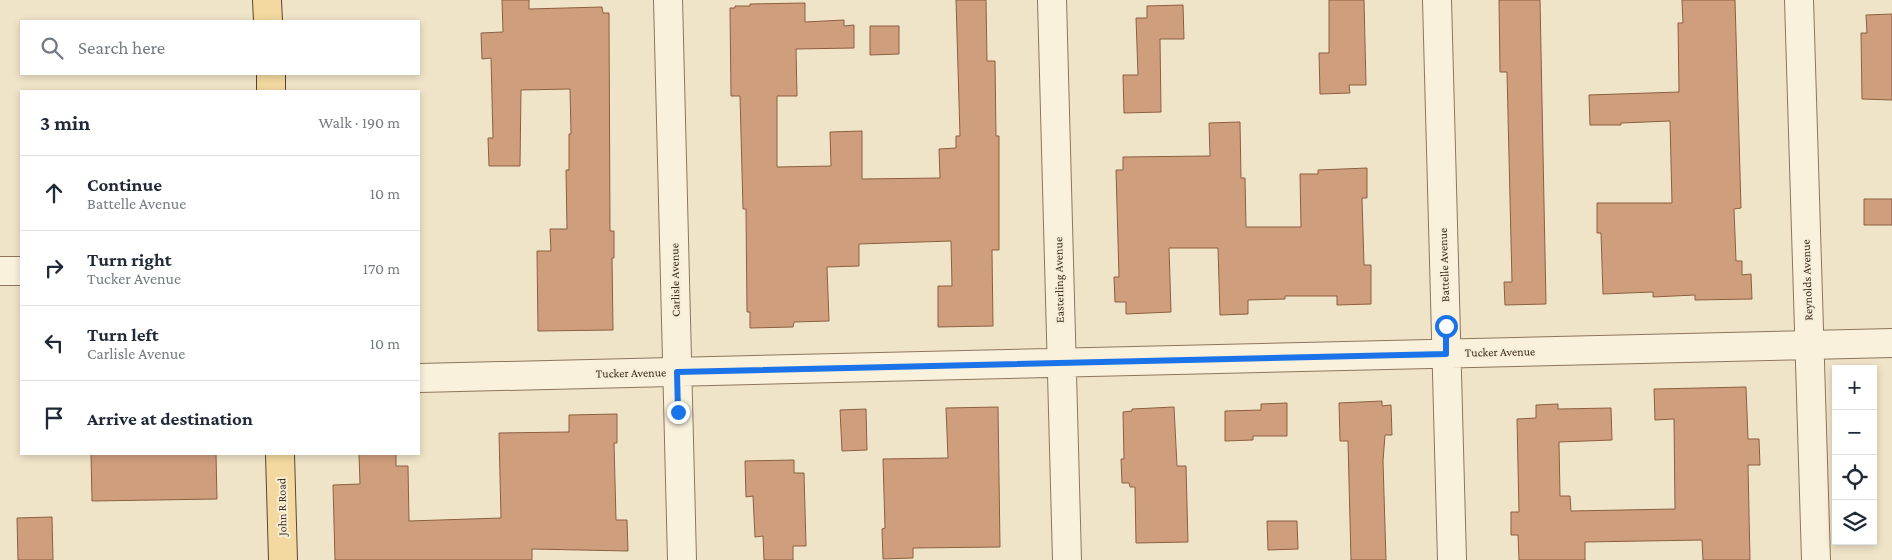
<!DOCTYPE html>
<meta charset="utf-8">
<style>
:root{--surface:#fff;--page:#f6f6f7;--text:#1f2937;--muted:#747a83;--line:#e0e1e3}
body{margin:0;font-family:"Crimson Pro",serif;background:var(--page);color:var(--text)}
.controls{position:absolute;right:15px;bottom:15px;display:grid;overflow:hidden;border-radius:0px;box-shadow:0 2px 8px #0003}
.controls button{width:45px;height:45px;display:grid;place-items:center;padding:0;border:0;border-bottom:1px solid var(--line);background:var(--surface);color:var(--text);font:25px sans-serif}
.stop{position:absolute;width:15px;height:15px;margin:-11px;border:4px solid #1a73e8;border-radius:50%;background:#fff}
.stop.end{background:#1a73e8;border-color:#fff;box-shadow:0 1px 5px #0008}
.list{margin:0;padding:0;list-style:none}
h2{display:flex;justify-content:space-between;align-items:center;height:65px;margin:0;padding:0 20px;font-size:21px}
h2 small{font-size:16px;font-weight:400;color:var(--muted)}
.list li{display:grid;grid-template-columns:32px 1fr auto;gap:15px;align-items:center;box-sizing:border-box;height:75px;padding:0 20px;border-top:1px solid var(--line)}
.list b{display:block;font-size:19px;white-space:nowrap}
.list p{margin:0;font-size:16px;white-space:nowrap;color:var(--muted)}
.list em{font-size:16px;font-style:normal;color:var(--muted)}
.icon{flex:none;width:28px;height:28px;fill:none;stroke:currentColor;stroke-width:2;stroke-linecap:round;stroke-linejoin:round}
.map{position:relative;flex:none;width:1892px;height:560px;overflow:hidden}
.search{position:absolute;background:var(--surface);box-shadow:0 2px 8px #0003;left:20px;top:20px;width:400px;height:55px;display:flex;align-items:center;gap:12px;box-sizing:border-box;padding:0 18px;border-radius:0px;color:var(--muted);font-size:19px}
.panel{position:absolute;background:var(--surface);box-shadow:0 2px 8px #0003;left:20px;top:90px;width:400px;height:365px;border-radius:0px}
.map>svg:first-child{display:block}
.building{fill:#cf9f7d;stroke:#8d5f41}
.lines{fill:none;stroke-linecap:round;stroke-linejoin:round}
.minor-casing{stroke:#8d765c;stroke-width:30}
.major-casing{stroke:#5b4430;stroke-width:30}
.minor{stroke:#faf1dc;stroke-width:28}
.major{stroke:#f3d9a0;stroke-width:28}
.route{stroke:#1a73e8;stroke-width:6}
.labels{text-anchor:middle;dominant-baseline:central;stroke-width:4;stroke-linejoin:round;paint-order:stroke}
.street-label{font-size:12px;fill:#3d2e20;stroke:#f7eed8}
</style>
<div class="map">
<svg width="1892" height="560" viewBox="0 0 1892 560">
<rect width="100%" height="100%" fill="#f0e4c8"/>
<path class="building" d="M 502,0 L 529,0 L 529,9 L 602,7 L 603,13 L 609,13 L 610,231 L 614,231 L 614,258 L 612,258 L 613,330 L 538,331 L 537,251 L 551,251 L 550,229 L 567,229 L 566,170 L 569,170 L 569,134 L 571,134 L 570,89 L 521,90 L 520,166 L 489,166 L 488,138 L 493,138 L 491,58 L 482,59 L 481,33 L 503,32 Z
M 956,0 L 986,0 L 987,61 L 995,61 L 996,136 L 999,136 L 999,250 L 992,250 L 993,326 L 938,327 L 938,286 L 952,286 L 951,241 L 859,244 L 859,266 L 827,267 L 829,321 L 794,322 L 793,327 L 750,328 L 750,312 L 747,312 L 746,209 L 743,209 L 740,96 L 731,96 L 730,8 L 735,8 L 735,6 L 750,6 L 750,4 L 805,3 L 805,22 L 844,20 L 844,26 L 854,25 L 854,48 L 796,49 L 797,96 L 777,96 L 777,167 L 831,166 L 830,132 L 862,131 L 862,179 L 940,178 L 939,149 L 956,148 L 956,136 L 960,136 Z
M 1329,0 L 1364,0 L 1366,85 L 1349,85 L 1350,93 L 1320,94 L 1319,53 L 1329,53 Z
M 1499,0 L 1540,0 L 1546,304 L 1505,305 L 1504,282 L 1512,282 L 1507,72 L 1500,72 Z
M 1682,0 L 1735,0 L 1741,208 L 1734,209 L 1736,261 L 1742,261 L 1742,275 L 1751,274 L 1752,299 L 1695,300 L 1695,295 L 1653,297 L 1653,292 L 1603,294 L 1601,233 L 1597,233 L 1597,203 L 1672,203 L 1670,121 L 1621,123 L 1621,125 L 1590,125 L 1589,95 L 1679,92 L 1678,23 L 1683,23 Z
M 1183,5 L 1184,39 L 1160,39 L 1161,112 L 1124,113 L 1123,75 L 1138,75 L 1136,18 L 1147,18 L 1147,6 Z
M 1892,14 L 1892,100 L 1862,99 L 1861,33 L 1867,33 L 1866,15 Z
M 870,26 L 899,26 L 899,54 L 870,55 Z
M 1240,122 L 1241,178 L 1245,178 L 1246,227 L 1301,227 L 1300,174 L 1318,174 L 1318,170 L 1367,168 L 1367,198 L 1362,198 L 1364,265 L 1371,265 L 1371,304 L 1337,305 L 1337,296 L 1285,296 L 1285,299 L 1248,300 L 1248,314 L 1220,315 L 1218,248 L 1169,248 L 1171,312 L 1126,314 L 1126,302 L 1115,302 L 1114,277 L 1119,277 L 1116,170 L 1123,170 L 1123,157 L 1210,156 L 1209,123 Z
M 1864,199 L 1892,199 L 1892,225 L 1864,225 Z
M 1746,387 L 1748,439 L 1759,439 L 1760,465 L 1748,465 L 1750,560 L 1703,560 L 1702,540 L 1585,542 L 1585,560 L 1519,560 L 1518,535 L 1511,535 L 1511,512 L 1519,512 L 1517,419 L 1536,418 L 1536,405 L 1558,404 L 1558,409 L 1611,408 L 1612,440 L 1559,442 L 1560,496 L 1570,496 L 1571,511 L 1675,509 L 1674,419 L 1655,420 L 1654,389 Z
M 1382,401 L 1382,406 L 1391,405 L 1392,435 L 1385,435 L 1383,461 L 1386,560 L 1351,560 L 1348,441 L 1340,441 L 1339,403 Z
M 1287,403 L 1287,436 L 1253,436 L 1253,440 L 1225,441 L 1225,411 L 1261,410 L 1261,404 Z
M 998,407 L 1000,547 L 913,548 L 913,558 L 883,559 L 882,529 L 885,528 L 883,459 L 948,458 L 946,408 Z
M 1174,407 L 1177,466 L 1186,466 L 1188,542 L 1136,543 L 1135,487 L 1130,487 L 1129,483 L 1122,483 L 1121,459 L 1124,459 L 1123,412 L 1132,411 L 1132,409 Z
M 866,409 L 867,450 L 842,451 L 840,410 Z
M 617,414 L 617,443 L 614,443 L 616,520 L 627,520 L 628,551 L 532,549 L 532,560 L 335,560 L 333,485 L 360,484 L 359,454 L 396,454 L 396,466 L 408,466 L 409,521 L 501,518 L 499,433 L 569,432 L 569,415 Z
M 91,454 L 216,454 L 217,499 L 92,501 Z
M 794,460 L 794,473 L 804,473 L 806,546 L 793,546 L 793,560 L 764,560 L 763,536 L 755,537 L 753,496 L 746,497 L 745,461 Z
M 52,517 L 53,560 L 18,560 L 17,518 Z
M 1267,521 L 1297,521 L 1298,549 L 1268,550 Z"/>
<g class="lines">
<defs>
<path id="minor" d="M 668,0 L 682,560
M 1052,0 L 1067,560
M 1437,0 L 1452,560
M 1799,0 L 1816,560
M 0,271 L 21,271
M 419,378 L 1892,343"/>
<path id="major" d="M 267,0 L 268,21
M 271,74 L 271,91
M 280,454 L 283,560"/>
</defs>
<use href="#minor" class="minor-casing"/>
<use href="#major" class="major-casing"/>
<use href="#minor" class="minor"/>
<use href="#major" class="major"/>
</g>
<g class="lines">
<path class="route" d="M 678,412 L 677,372 L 1446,354 L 1446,326"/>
</g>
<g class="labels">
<g class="street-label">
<text transform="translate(1444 265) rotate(-92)">Battelle Avenue</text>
<text transform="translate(675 280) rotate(-91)">Carlisle Avenue</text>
<text transform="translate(1059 280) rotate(-91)">Easterling Avenue</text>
<text transform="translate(1807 280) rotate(-92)">Reynolds Avenue</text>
<text transform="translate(1500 352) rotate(-1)">Tucker Avenue</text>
<text transform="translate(631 373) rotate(-1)">Tucker Avenue</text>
<text transform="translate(282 507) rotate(-91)">John R Road</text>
</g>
</g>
</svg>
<div class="controls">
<button>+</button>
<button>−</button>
<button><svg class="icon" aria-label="locate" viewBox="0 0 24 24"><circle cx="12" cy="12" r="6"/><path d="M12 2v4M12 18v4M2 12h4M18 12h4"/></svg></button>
<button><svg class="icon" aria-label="layers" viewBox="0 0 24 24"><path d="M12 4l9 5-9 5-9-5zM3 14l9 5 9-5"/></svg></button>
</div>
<div class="stop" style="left:1446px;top:326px"></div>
<div class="stop end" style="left:678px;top:412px"></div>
<div class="search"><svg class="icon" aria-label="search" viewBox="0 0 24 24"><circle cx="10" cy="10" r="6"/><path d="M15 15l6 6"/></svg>Search here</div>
<section class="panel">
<h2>3 min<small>Walk · 190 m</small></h2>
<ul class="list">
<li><svg class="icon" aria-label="ahead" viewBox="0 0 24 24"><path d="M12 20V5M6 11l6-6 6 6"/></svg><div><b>Continue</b><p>Battelle Avenue</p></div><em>10 m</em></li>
<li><svg class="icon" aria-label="right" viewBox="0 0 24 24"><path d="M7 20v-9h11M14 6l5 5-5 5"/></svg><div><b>Turn right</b><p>Tucker Avenue</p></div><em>170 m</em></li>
<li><svg class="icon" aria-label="left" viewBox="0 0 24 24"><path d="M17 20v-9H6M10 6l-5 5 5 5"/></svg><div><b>Turn left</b><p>Carlisle Avenue</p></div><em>10 m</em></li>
<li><svg class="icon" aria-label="arrive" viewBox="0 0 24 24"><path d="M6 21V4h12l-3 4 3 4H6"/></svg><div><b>Arrive at destination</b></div></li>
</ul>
</section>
</div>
